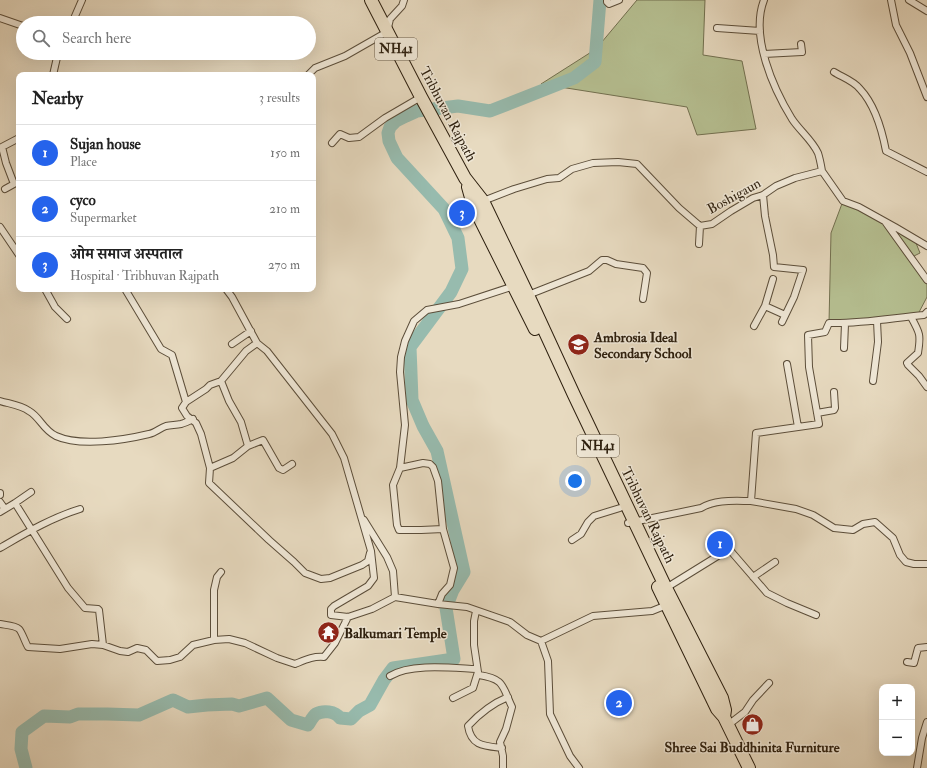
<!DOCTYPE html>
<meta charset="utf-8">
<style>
:root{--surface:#fff;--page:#f6f6f6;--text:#222;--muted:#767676;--line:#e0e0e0;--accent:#2563eb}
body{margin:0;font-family:"IM FELL Double Pica","Noto Serif Devanagari",serif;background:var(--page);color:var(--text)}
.controls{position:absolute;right:12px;bottom:12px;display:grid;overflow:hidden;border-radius:8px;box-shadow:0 4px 16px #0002}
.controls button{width:36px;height:36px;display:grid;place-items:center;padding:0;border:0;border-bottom:1px solid var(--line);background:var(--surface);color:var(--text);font:20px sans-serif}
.you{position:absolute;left:575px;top:481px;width:14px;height:14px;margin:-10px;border:3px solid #fff;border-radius:50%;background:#1a73e8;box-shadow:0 0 0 6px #1a73e833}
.badge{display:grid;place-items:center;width:26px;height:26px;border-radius:50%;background:var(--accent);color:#fff;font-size:13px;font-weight:700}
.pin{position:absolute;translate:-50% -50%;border:2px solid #fff;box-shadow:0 1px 4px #0006}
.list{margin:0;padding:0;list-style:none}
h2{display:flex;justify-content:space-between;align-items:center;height:52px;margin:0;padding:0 16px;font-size:17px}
h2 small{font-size:13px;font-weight:400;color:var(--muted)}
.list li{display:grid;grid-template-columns:26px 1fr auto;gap:12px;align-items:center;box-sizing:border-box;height:56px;padding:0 16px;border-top:1px solid var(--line)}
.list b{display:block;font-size:15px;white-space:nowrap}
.list p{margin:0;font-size:13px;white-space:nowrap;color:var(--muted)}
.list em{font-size:13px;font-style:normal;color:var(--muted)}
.icon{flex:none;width:22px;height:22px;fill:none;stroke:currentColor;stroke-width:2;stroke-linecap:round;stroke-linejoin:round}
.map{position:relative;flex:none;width:927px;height:768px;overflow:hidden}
.search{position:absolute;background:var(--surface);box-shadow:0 4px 16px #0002;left:16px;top:16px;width:300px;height:44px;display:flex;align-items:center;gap:10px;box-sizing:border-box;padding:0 14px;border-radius:22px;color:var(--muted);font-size:15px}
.panel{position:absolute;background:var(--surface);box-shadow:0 4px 16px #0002;left:16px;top:72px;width:300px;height:220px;border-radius:8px}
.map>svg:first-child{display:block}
.green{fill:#b6c092;stroke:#727050}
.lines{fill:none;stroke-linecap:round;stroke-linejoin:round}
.river{stroke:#97bbae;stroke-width:13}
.street-casing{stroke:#5c4e3a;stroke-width:8}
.highway-casing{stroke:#2d1f0e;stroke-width:14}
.street{stroke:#efe7d6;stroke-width:6}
.highway{stroke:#e7dac0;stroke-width:12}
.labels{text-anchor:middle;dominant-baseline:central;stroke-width:3;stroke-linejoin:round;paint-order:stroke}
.shield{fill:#efe7d6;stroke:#675b4a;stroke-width:1}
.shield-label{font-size:13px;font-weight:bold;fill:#2d1f0e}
.street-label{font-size:14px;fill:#2d1f0e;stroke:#efe7d6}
.poi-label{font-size:14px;font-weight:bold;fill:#2d1f0e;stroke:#efe7d6;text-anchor:start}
</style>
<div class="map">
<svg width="927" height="768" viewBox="0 0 927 768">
<rect width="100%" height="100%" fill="#e7dac0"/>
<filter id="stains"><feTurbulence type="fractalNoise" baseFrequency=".005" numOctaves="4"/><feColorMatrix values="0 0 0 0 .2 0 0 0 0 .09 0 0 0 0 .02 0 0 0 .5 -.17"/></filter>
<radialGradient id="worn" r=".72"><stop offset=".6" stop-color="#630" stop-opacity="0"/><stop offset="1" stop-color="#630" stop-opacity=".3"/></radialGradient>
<path class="green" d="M 637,0 L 705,0 L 703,55 L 742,61 L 756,129 L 697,135 L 687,107 L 541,84 L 596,49 Z
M 843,201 L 914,238 L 920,253 L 912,257 L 927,281 L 927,297 L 917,316 L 829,323 L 831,233 Z"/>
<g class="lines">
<path class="river" d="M 26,768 L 21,749 L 22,732 L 44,716 L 70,717 L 78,714 L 107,714 L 139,715 L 173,700 L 188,707 L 207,705 L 232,704 L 239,706 L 267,698 L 291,720 L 308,725 C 310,722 313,716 316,714 C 323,710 335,711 340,718 L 351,719 L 359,711 L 370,705 L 384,680 L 393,668 L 454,659 L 446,608 L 453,590 L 464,572 L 437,451 L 423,426 L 412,400 L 410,347 L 451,292 L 462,269 L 458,238 L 444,209 L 397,158 L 389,141 L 388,133 L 390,127 L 396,121 L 406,116 L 417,111 L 458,106 L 490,111 L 574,78 L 595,62 L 600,0"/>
<defs>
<path id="street" d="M 607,0 L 607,2 L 609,4 L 619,0
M 764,0 C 750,36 773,88 792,119 C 800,131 812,140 818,153 C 820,159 821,165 822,171
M 891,0 L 896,25 L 910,53 L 927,97
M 909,0 L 927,11
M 0,18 L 23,26
M 72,23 L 82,0
M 717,28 L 760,31
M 764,54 L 802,52 L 801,44
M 834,72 C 842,77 854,81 860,89 C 875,105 882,130 886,151 L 927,172
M 53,75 L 58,53
M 308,75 L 315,68 L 345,56 L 387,32 L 390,19 L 402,6 L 404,0
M 332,143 L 340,134 L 349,138 L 359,137 L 385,118 L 421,97
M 2,147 L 6,163 L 14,184 L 5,189
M 0,148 L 19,138
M 763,195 L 765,216 L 773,255 L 774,267 L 803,270 L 794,297 L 782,322
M 483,201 L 514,189 L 547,179 L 559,178 L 572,169 L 593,163 L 618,162 L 637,164 L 679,208 L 700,226 L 712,224 L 731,211 L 753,198 L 763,195 L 776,186 L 795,178 L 822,171 L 843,201 L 859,207 L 895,227 L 927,246
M 886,223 L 927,280
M 0,227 L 19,255
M 699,244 L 700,226
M 773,279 L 765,306 L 785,315
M 45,289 L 55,307 L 67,319
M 125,289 L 161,349 L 172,355 L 186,402 L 182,408 L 187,416 L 196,423 L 201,434 L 210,468 L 209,483 L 269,540 L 294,562 L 305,573 L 321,579 L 330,578 L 362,565 L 368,561 L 370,553
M 226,289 L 232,297 L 257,343 L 267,351 L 332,434 L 344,458 L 371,551 L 374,578 L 368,586 L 334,606 L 331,609 L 331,615 L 348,617 L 372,609 L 395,597 L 438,604 L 467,607 L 510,622 L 527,635 L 541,641 L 593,616 L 652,611 L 667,605
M 528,295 L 589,271 L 602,260 L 607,260 L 616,264 L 643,268 L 647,273 L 643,299
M 927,312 L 924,315 C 892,318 861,324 829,323 L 825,332 L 808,335 L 809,367 L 819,424 L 756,433 L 751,501 L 796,509 L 813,515 L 834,528 L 853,530 L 863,524 L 875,522 L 893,538 L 900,555 L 906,562 L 914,564 L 927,564
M 911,317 C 920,333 921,335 918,353 L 907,363 L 908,365 L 919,376 L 927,387
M 754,326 L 765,306
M 232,344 L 251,331
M 844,348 L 845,324
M 787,364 L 798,427
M 221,381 L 246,351 L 257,343
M 873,381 L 878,342 L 877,321
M 0,401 C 10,404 21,405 29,411 C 40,417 43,430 56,436 C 80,447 124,440 149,434 C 155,433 160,428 166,426 C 171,425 176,425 181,424 C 185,423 189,421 193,419
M 186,402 L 206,389 L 210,385 L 221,381 L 229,401 L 241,422 L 248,446 L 263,440 L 279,468 L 283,470 L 292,464
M 817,413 L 834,410 L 835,408 L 834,392
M 210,468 L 233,458 L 248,446
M 400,468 L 423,463 L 430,464 L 433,467 L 438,481 L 443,529 L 454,568 L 450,585 L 442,594 L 438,604
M 31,492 L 15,503 L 68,588 L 85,608 L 98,609 L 99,610 L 103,645
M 0,493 L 0,495
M 0,502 L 5,509
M 0,512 L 15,503
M 364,520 L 387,557 L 393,571 L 395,597
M 628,523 L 701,508 C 716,499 735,501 751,501
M 443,529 L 421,530 L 399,530 L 397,525 L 393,485 L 400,468 L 405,425 L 400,372 L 401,357 L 405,341 L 414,321 L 427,310 L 459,304 L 514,286
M 572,540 L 581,534 L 588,522 L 594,516 L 620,508
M 0,548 C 26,533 51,518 80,509
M 753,577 L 775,562
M 666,588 L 729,549 L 767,593 L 787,603 L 816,615
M 476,611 L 474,621 L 474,645 L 478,672 L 479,675 C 505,679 502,686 512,707 L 506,729 L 500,742 L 503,756 L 503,768
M 0,624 C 5,625 15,625 19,629 C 22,632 25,642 28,647 L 60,649 L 92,644 L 103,645 L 120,651 L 128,652 L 137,648 L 146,650 L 157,661 L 170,660 L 180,657 L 193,645 L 214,640 L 229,639 L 245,643 L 277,658 L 295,664 C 305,660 313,656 324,657 L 335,643 L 348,617
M 214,640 L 214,590 L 217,577 L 221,572
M 541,641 L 548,661 L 550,714 L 570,756 L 579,768
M 907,662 L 914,663 L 918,648 L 927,647
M 390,676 C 411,663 453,668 476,669
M 453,698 L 473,688 L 478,672
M 728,725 L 745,712 L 753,700 L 769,683
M 502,748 C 484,746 471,746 468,726 C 480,713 491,704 508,697
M 917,768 L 922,738 L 927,722"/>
<path id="highway" d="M 371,0 L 421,97 L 465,178 L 483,201 L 528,295 L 574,395 L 666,588 L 722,698 L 725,710 L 724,717
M 468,187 L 473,205 L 535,329
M 658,587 L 717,709 L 724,717 L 749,768"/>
</defs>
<use href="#street" class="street-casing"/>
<use href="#highway" class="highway-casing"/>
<use href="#street" class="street"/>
<use href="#highway" class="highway"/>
</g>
<defs>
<symbol id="school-disc" viewBox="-11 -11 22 22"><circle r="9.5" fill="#8f2418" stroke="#efe7d6"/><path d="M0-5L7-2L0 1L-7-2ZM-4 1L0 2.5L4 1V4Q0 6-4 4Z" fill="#fff"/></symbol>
<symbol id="temple-disc" viewBox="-11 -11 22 22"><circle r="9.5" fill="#8f2418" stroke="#efe7d6"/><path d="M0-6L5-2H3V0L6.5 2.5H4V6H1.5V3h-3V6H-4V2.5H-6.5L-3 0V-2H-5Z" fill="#fff"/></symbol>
<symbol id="shop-disc" viewBox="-11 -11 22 22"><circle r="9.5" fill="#8f2418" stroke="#efe7d6"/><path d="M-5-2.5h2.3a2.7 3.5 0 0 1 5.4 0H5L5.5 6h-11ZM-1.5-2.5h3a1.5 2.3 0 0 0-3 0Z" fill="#fff"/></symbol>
</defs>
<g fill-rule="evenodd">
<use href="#school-disc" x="566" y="332" width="25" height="25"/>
<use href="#temple-disc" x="316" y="620" width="25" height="25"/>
<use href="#shop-disc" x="740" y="712" width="25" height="25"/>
</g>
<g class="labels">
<g class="shield">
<rect x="375" y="38" width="42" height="22" rx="3"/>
<rect x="577" y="435" width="42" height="22" rx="3"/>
</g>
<g class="shield-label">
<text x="396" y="49">NH41</text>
<text x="598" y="446">NH41</text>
</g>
<g class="street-label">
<text transform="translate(448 114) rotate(62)">Tribhuvan Rajpath</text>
<text transform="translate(734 196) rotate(-29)">Boshigaun</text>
<text transform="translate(648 515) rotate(64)">Tribhuvan Rajpath</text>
</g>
<g class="poi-label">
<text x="594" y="337">Ambrosia Ideal<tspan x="594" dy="16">Secondary School</tspan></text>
<text x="344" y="633">Balkumari Temple</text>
<text x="752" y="747" text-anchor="middle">Shree Sai Buddhinita Furniture</text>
</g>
</g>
<rect width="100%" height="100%" filter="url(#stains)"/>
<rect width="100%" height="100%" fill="url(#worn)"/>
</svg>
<div class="controls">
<button>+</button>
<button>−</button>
</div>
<div class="you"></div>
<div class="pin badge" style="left:720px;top:544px">1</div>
<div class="pin badge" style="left:619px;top:703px">2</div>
<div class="pin badge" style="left:462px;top:213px">3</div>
<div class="search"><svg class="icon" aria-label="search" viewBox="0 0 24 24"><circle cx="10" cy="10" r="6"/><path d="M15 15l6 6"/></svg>Search here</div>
<section class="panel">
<h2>Nearby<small>3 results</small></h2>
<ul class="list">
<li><span class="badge">1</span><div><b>Sujan house</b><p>Place</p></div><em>150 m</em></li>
<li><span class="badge">2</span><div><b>cyco</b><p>Supermarket</p></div><em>210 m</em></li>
<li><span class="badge">3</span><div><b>ओम समाज अस्पताल</b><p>Hospital · Tribhuvan Rajpath</p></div><em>270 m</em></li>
</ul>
</section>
</div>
